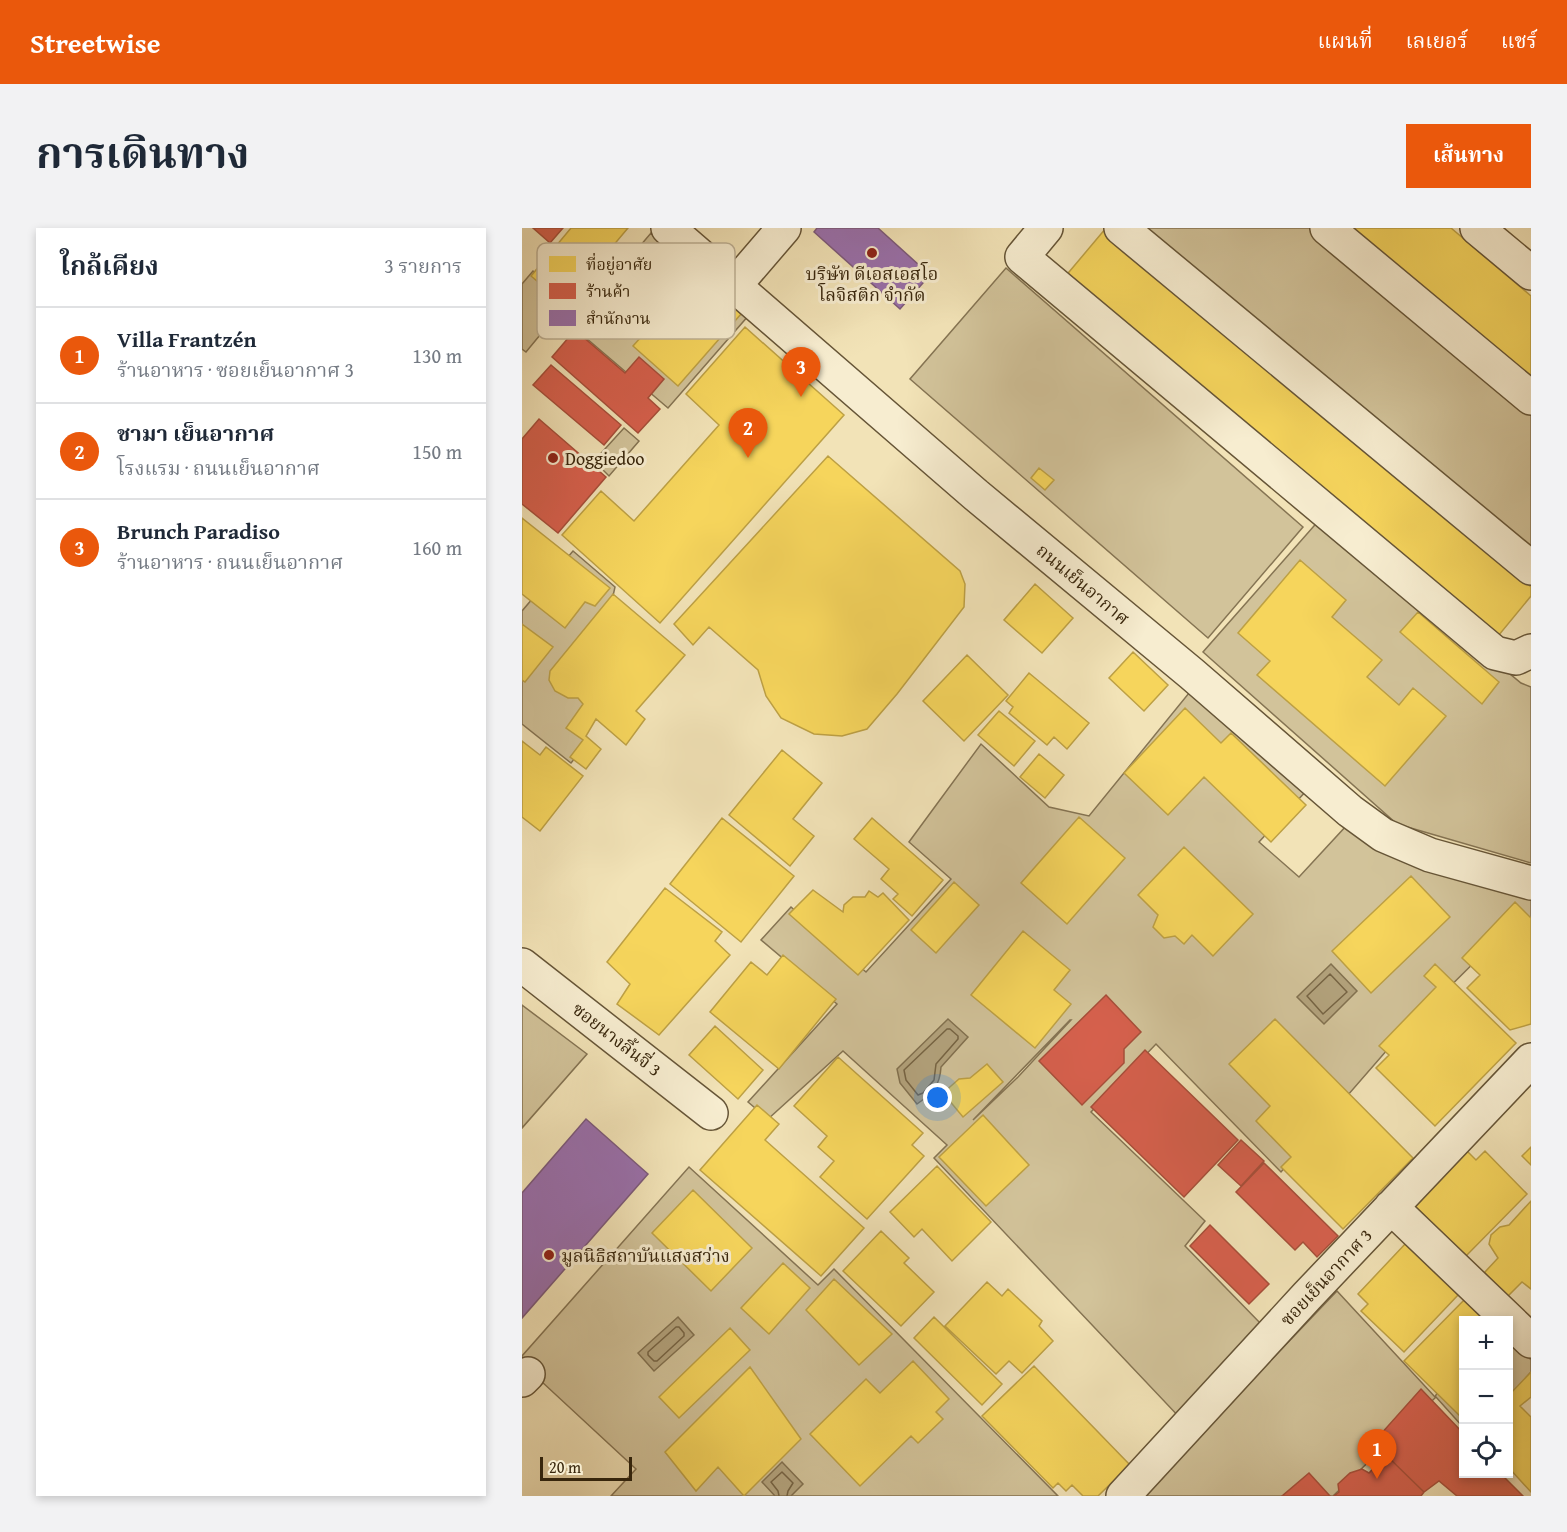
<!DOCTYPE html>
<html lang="th">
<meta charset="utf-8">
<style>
:root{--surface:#fff;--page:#f2f2f3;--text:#1f2937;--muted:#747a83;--line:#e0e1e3;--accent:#ea580c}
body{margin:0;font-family:"Gentium Book Plus","Noto Serif Thai",serif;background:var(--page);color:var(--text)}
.controls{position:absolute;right:18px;bottom:18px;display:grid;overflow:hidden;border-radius:0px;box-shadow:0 3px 9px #0003}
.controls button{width:54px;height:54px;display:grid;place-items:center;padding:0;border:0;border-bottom:2px solid var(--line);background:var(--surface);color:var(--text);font:30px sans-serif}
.scale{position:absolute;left:18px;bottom:15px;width:92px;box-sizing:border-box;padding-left:6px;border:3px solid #38260c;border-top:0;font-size:16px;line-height:21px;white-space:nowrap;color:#38260c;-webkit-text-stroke:4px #f7edd0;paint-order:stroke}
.you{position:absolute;left:416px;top:870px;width:21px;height:21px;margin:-15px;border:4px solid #fff;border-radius:50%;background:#1a73e8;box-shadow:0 0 0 9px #1a73e833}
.badge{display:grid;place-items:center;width:39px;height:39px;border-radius:50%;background:var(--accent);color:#fff;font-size:20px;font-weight:700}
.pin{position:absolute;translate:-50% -50px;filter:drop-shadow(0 2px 3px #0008)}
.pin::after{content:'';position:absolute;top:32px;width:21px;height:18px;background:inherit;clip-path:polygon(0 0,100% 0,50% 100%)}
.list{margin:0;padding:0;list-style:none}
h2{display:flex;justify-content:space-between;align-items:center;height:78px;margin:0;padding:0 24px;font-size:26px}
h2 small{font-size:20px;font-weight:400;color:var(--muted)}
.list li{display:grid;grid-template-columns:39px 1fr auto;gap:18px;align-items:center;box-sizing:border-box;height:96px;padding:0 24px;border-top:2px solid var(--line)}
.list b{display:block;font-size:22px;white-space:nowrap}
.list p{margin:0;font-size:20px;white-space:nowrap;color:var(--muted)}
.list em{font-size:20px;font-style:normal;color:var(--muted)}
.icon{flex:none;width:33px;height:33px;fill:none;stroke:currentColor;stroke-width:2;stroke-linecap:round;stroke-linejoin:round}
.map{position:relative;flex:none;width:1009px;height:1268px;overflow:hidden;border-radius:0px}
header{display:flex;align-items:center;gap:36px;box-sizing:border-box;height:84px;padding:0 30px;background:var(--accent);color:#fff}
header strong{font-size:28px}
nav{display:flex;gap:33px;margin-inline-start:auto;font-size:21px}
.intro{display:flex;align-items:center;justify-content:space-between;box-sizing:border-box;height:144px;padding:0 36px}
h1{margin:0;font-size:42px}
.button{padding:15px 27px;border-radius:0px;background:var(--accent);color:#fff;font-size:21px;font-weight:700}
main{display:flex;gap:36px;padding:0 36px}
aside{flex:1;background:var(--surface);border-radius:0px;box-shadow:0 3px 9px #0003}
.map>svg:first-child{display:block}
.green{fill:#d2c39a;stroke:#857453;stroke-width:1.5;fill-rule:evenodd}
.water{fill:#b3a37d;stroke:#827150;stroke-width:1.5}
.homes{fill:#f6d55c;stroke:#bda044;stroke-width:1.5}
.shops{fill:#d6604d;stroke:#a74f3a;stroke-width:1.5}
.offices{fill:#9970ab;stroke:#7c5a7b;stroke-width:1.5}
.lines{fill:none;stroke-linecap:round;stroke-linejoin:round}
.shore{stroke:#766444;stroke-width:1.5}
.minor-casing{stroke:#665537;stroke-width:36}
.minor{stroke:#f7edd0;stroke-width:33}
.poi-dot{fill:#8f2418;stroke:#f7edd0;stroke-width:2}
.labels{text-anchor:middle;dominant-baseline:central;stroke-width:6;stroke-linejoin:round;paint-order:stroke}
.poi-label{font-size:18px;fill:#38260c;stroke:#f7edd0;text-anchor:start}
.street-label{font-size:18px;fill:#38260c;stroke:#f7edd0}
.key{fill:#f7edd0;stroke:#beb195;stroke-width:1.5}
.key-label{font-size:16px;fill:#38260c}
</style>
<header>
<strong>Streetwise</strong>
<nav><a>แผนที่</a><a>เลเยอร์</a><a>แชร์</a></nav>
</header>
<div class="intro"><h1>การเดินทาง</h1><a class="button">เส้นทาง</a></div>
<main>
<aside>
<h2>ใกล้เคียง<small>3 รายการ</small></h2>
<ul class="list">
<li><span class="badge">1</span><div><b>Villa Frantzén</b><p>ร้านอาหาร · ซอยเย็นอากาศ 3</p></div><em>130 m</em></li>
<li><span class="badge">2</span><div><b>ชามา เย็นอากาศ</b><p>โรงแรม · ถนนเย็นอากาศ</p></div><em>150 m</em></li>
<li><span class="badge">3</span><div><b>Brunch Paradiso</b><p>ร้านอาหาร · ถนนเย็นอากาศ</p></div><em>160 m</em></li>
</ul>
</aside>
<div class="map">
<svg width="1009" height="1268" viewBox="0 0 1009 1268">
<rect width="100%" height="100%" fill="#f2e3b7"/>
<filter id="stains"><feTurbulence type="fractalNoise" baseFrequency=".00333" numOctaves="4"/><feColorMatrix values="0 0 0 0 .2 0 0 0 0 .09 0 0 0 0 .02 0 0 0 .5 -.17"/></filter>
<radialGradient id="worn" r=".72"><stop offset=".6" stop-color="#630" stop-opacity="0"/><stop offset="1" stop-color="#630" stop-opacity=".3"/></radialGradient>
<path class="green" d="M 618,0 L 788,0 L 1009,184 L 1009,325 Z
M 129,5 L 227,87 L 146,180 L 50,98 Z
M 484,40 L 781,299 L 686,410 L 388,151 Z
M 11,43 L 46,73 L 4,124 L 0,121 L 0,56 Z
M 102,200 L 117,213 L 87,248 L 72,233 Z
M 799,290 L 999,455 L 1009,459 L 1009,635 L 875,596 L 681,424 Z
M 51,323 L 93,359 L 61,502 L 66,514 L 49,535 L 0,496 L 0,383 Z
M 667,465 L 785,562 L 737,614 L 777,649 L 826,596 L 1009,668 L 1009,704 L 995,692 L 872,814 L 759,944 L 634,816 L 569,884 L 683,993 L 663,1018 L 741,1098 L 660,1192 L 412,930 L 425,917 L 321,823 L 246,891 L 226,874 L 315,776 L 239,712 L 269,679 L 344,744 L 429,651 L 387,614 L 459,516 L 527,579 L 567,588 ZM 549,792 L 496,849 L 451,892 L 548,792 Z
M 0,777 L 65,826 L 0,900 Z
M 167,939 L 296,1057 L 312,1041 L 536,1268 L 89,1268 L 114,1241 L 19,1153 L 0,1142 L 0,1128 Z
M 815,1063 L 913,1169 L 941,1113 L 941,1199 L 914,1169 L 811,1268 L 619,1268 Z
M 987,1105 L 1009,1132 L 1009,1144 L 987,1169 Z"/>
<path class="water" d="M 809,736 L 835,763 L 802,796 L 775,769 Z
M 426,791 L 446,809 L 419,839 C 418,858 410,866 395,876 L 378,855 L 375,841 Z
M 156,1089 L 172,1107 L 132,1143 L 116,1125 Z
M 260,1234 L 281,1256 L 269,1268 L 253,1268 L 240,1254 Z"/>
<path class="homes" d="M 49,0 L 106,0 L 42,76 L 9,48 Z
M 584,0 L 1009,359 L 1009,368 L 972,413 L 542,50 Z
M 828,0 L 929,0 L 1009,68 L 1009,153 Z
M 156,30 L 219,86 L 156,158 L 111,118 L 161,62 L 142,46 Z
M 223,99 L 322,187 L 138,395 L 40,307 L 79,263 L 112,293 L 197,197 L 164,166 Z
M 306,228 L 438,343 L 443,356 L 442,379 L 375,466 L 345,501 L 320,508 L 292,506 L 259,490 L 244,468 L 236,442 L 187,399 L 171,417 L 152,396 Z
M 517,240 L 532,252 L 523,262 L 509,250 Z
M 0,290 L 88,360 L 73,378 L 63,374 L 43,400 L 0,366 Z
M 778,332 L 824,372 L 810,389 L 860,432 L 845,449 L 877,477 L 891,460 L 924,488 L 863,558 L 735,447 L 748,433 L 716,405 Z
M 513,356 L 551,390 L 520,425 L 482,392 Z
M 91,366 L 163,427 L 114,483 L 123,491 L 104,517 L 74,491 L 64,508 L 79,521 L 64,541 L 48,529 L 61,512 L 44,500 L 61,476 L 56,470 L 46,470 L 33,463 L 27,452 L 28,443 Z
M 896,384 L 977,454 L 960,476 L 878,404 Z
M 0,396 L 31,419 L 3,454 L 0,452 Z
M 611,424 L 646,457 L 622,483 L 587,450 Z
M 445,427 L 486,467 L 442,513 L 401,473 Z
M 507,445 L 567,495 L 545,521 L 532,509 L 525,517 L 487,485 L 491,479 L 484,473 Z
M 663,480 L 699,515 L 709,505 L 784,577 L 749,614 L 682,549 L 646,587 L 602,545 Z
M 477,483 L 513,513 L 492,538 L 456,507 Z
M 0,513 L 18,527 L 24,519 L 61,548 L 18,603 L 0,589 Z
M 260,522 L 300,555 L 271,591 L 292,608 L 268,638 L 207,587 Z
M 517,526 L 542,547 L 523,570 L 498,549 Z
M 557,589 L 603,630 L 545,696 L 499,655 Z
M 200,590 L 272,648 L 219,714 L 148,656 Z
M 350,590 L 421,652 L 390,688 L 371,671 L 376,666 L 359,651 L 367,641 L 332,611 Z
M 662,619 L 731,686 L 691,728 L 670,707 L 662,716 L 653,708 L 642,710 L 631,699 L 636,687 L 616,667 Z
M 889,648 L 928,689 L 849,765 L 810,723 Z
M 432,654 L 457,677 L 414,725 L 389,702 Z
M 143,660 L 200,704 L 193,713 L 208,727 L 137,807 L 95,776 L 108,756 L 85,734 Z
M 291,662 L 321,684 L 322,677 L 331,669 L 343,669 L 347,663 L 356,669 L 361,665 L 387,692 L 336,747 L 267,686 Z
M 993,674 L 1009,690 L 1009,796 L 988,802 L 945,760 L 958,747 L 940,730 Z
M 501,703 L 548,742 L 532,762 L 549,776 L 513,820 L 449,767 Z
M 261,727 L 314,771 L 257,841 L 188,784 L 229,734 L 245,747 Z
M 913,736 L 994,815 L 913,898 L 854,840 L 867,827 L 857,818 L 914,759 L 902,748 Z
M 753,791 L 891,930 L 821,1001 L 759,939 L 769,929 L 734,893 L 748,878 L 707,836 Z
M 193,798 L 241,842 L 216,871 L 167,827 Z
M 316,829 L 401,905 L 390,917 L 402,928 L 345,991 L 298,949 L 312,933 L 296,919 L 305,908 L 272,878 Z
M 465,836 L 481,854 L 441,889 L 421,865 L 437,851 L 448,850 Z
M 235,877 L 257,896 L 243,912 L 342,1000 L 299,1048 L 178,942 Z
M 461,887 L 507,937 L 464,978 L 417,929 Z
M 1009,919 L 1009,937 L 1000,928 Z
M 944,922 L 954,932 L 963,923 L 1005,966 L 944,1028 L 891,976 Z
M 415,938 L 469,994 L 430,1033 L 400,1001 L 392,1009 L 368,984 Z
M 171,962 L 230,1020 L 189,1063 L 130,1005 Z
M 1009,973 L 1009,1061 L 1000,1054 L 984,1070 L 968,1060 L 963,1044 L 976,1030 L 967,1016 L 969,1007 L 978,999 L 987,997 Z
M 359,1003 L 387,1030 L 382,1035 L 412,1064 L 379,1098 L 321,1043 Z
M 884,1015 L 937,1066 L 882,1124 L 839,1083 L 846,1076 L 836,1066 Z
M 261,1035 L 288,1060 L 247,1106 L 219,1080 Z
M 312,1051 L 370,1106 L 337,1137 L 284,1082 Z
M 465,1054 L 480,1068 L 486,1061 L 520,1093 L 517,1098 L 531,1113 L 500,1145 L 487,1133 L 474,1146 L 423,1098 Z
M 944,1070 L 966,1092 L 942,1092 L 941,1191 L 882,1133 Z
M 412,1089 L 480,1156 L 460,1177 L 392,1110 Z
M 208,1100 L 228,1122 L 157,1190 L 137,1169 Z
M 391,1133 L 427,1171 L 414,1184 L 421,1191 L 396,1215 L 389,1208 L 338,1258 L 288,1206 L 344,1151 L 358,1165 Z
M 512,1138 L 608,1237 L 576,1268 L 561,1268 L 550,1257 L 544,1263 L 536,1255 L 531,1260 L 460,1188 Z
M 228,1139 L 279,1211 L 222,1268 L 196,1239 L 174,1263 L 143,1224 Z
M 1009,1144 L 1009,1169 L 998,1178 L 1009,1189 L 1009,1264 L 987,1240 L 987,1167 Z"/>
<path class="shops" d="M 11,0 L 41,0 L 28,15 Z
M 53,102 L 103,145 L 117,129 L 142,151 L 126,170 L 138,181 L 116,205 L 30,129 Z
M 29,137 L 99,197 L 82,217 L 11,157 Z
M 17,191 L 84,249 L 36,305 L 0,276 L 0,211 Z
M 584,767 L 619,804 L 602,821 L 602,835 L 560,877 L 517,833 Z
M 623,822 L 716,912 L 662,969 L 569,879 Z
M 719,912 L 742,933 L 719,958 L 696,937 Z
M 742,935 L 816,1008 L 795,1029 L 781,1014 L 773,1022 L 714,964 Z
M 688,997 L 747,1056 L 727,1076 L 668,1018 Z
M 899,1161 L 942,1206 L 942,1246 L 979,1246 L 1001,1268 L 935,1268 L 917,1253 L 902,1264 L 864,1227 L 849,1217 Z
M 864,1227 L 902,1264 L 899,1268 L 812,1268 L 817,1264 L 816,1256 L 828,1245 L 840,1241 L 847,1245 Z
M 787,1245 L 808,1268 L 760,1268 Z"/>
<path class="offices" d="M 295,0 L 356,0 L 408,47 L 378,81 L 292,4 Z
M 64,891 L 126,946 L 0,1090 L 0,965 Z"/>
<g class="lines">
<path class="shore" d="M 808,746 L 825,764 L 801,786 L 785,768 Z
M 425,801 L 428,801 L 436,808 L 436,811 L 414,836 L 412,852 L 401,865 L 396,867 L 384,852 L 382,842 Z
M 154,1099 L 157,1099 L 162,1105 L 162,1108 L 135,1133 L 132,1133 L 126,1127 L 126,1124 Z
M 257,1268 L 256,1263 L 249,1254 L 260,1244 L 271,1255 L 266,1263 L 265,1268"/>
<defs>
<path id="minor" d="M 146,0 L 454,267 L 670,446 L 828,583 L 861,607 L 908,627 L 1009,655
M 524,0 L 500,29 L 973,425 L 994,430 L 1009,423
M 599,0 L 1009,340
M 805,0 L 1009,170
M 955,0 L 1009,45
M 213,57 L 262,0
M 0,737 L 189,885
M 869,979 L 1009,1113
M 0,1152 L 6,1146
M 601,1268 L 785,1068 L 1009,832"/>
</defs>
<use href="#minor" class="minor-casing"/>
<use href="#minor" class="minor"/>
</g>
<g class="poi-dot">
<circle cx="350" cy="25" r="6"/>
<circle cx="31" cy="230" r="6"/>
<circle cx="27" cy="1027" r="6"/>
</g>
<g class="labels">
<g class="poi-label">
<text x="350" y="45" text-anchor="middle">บริษัท ดีเอสเอสโอ<tspan x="350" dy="21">โลจิสติก จำกัด</tspan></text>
<text x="43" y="230">Doggiedoo</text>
<text x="39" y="1027">มูลนิธิสถาบันแสงสว่าง</text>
</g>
<g class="street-label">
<text transform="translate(561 356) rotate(40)">ถนนเย็นอากาศ</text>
<text transform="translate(95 811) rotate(38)">ซอยนางลิ้นจี่ 3</text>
<text transform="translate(804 1049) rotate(-47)">ซอยเย็นอากาศ 3</text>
</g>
</g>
<rect x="15" y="15" width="198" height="96" rx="9" class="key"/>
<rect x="27" y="28" width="27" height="16" fill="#f6d55c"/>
<rect x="27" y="55" width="27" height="16" fill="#d6604d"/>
<rect x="27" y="82" width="27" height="16" fill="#9970ab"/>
<g class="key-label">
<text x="64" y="42">ที่อยู่อาศัย</text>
<text x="64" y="69">ร้านค้า</text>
<text x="64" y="96">สำนักงาน</text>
</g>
<rect width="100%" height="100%" filter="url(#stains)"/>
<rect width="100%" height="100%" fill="url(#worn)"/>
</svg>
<div class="controls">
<button>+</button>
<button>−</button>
<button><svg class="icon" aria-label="locate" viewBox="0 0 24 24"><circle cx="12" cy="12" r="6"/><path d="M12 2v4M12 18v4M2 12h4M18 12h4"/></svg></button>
</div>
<div class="scale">20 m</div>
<div class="you"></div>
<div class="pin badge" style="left:855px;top:1251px">1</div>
<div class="pin badge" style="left:226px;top:230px">2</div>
<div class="pin badge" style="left:279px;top:169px">3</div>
</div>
</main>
